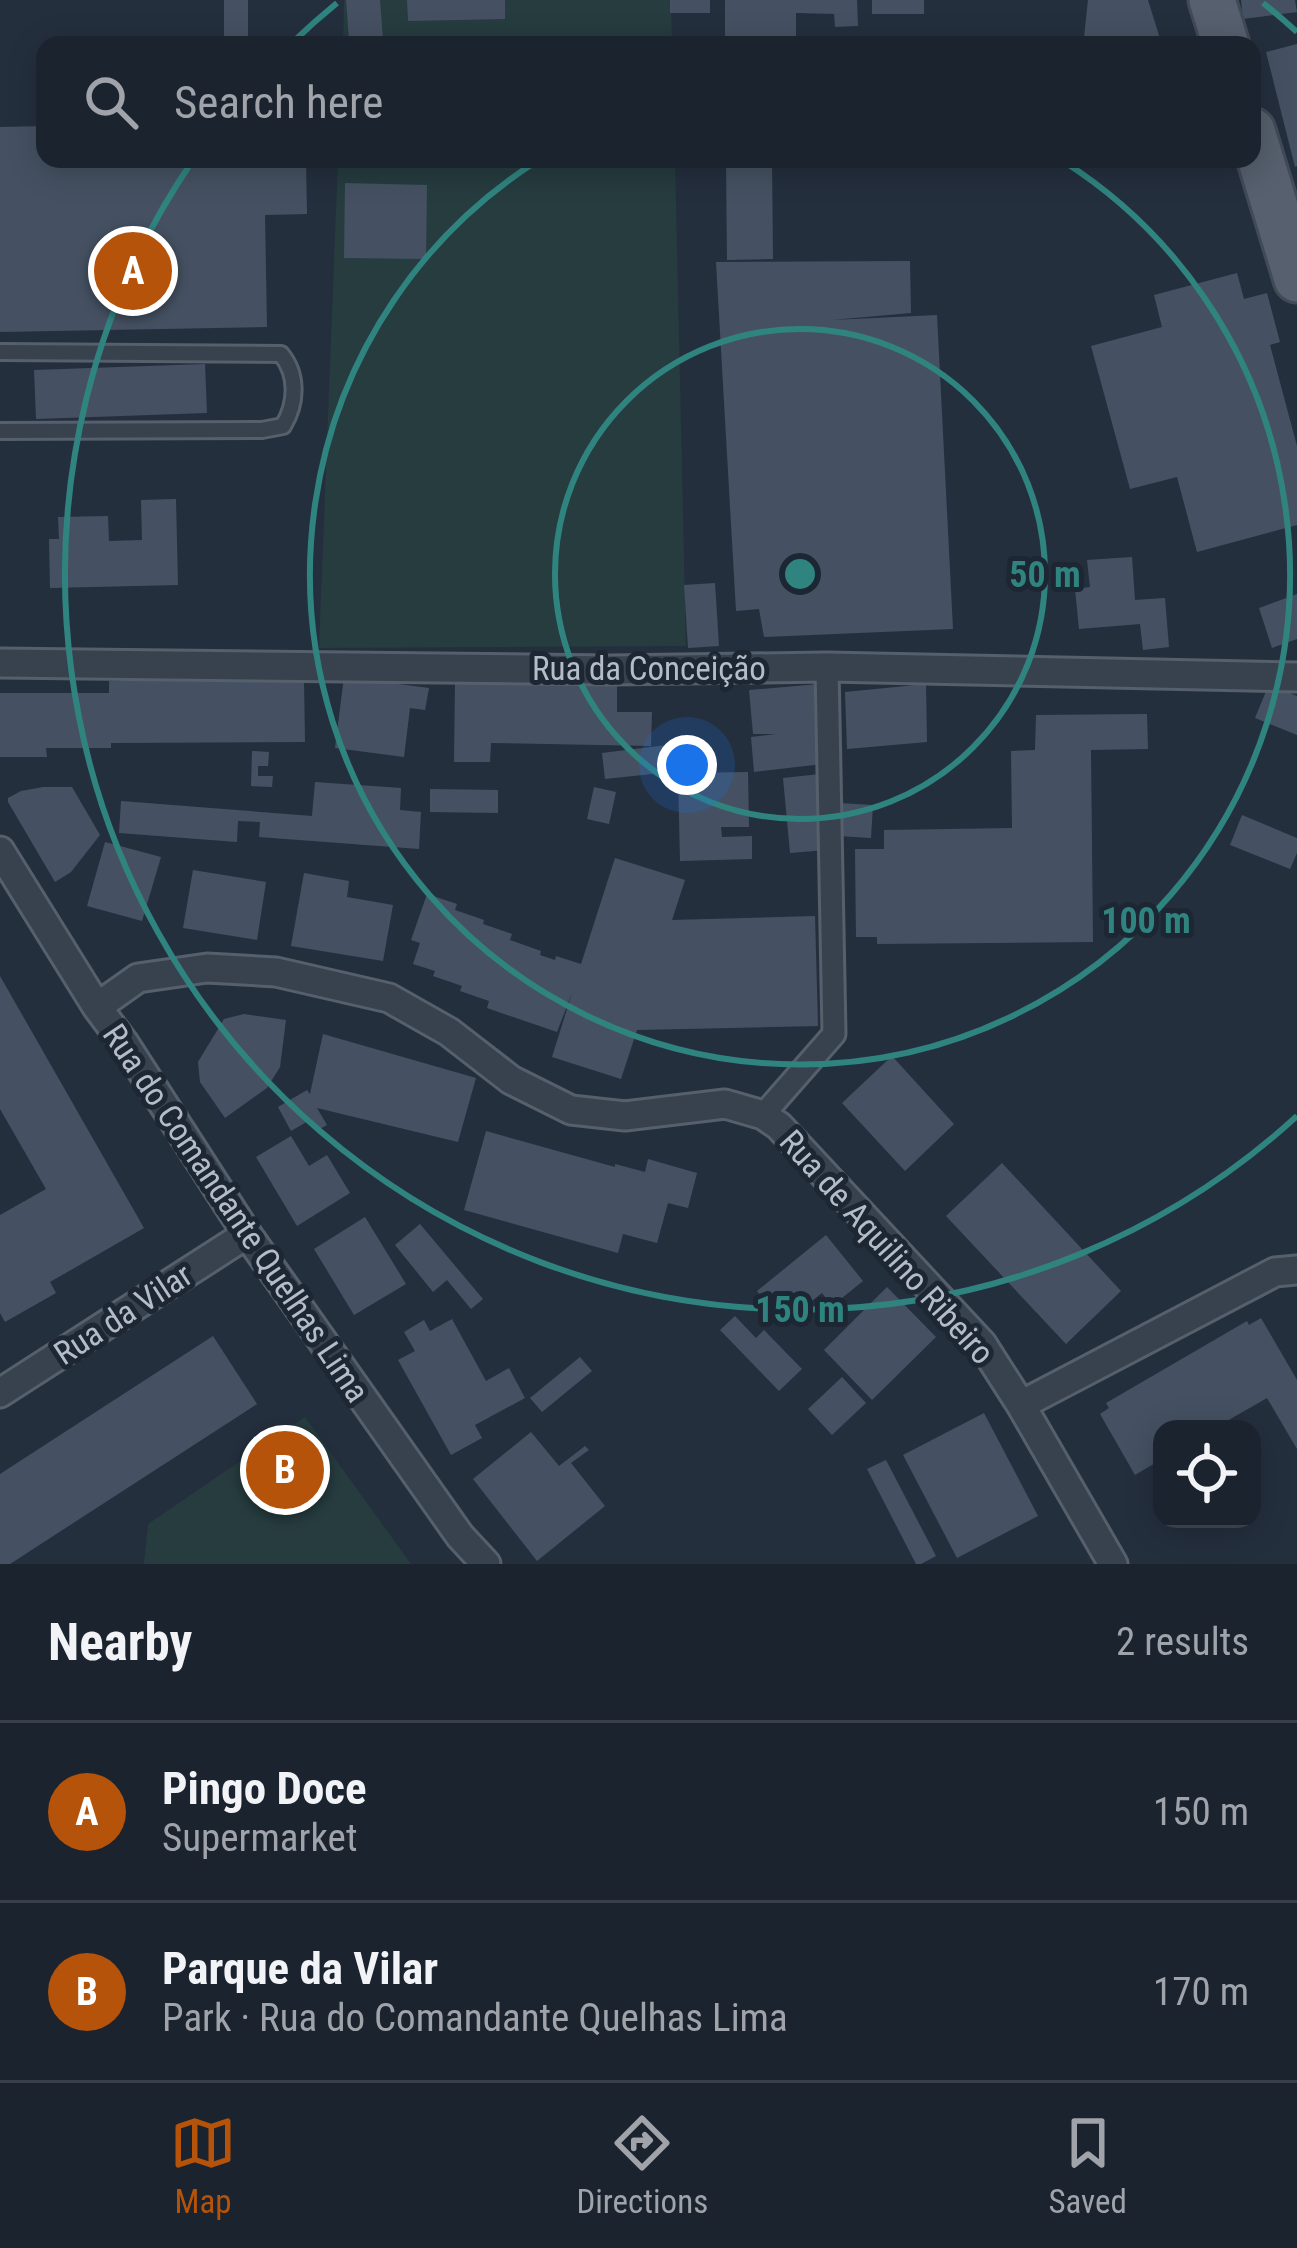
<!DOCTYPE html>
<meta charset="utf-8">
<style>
:root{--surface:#1b232e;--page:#282f3a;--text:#f1f3f6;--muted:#a0a4aa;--line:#39404a;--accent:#b45309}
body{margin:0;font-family:"Roboto Condensed",sans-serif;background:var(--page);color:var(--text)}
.controls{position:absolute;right:36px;bottom:36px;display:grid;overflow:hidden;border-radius:24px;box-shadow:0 6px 30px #0003}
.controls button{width:108px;height:108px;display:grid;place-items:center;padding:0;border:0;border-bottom:3px solid var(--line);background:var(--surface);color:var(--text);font:60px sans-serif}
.you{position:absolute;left:687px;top:765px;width:42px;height:42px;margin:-30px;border:9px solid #fff;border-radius:50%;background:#1a73e8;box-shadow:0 0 0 18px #1a73e833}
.badge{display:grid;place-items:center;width:78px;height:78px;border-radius:50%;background:var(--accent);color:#fff;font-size:39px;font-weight:700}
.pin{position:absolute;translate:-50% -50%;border:6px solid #fff;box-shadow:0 3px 12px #0006}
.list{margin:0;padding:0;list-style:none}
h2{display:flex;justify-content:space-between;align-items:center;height:156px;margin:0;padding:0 48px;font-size:51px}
h2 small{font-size:39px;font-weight:400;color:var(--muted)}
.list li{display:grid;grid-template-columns:78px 1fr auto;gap:36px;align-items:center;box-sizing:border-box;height:180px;padding:0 48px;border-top:3px solid var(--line)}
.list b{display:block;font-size:45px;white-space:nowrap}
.list p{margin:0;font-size:39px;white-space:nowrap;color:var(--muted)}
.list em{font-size:39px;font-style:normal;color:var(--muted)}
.icon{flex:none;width:66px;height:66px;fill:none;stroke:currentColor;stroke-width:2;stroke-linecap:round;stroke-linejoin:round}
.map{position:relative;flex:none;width:1297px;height:1564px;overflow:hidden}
.search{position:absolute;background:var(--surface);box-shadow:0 6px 30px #0003;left:36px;right:36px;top:36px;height:132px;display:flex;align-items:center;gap:30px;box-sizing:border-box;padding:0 42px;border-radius:24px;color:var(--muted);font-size:45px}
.sheet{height:516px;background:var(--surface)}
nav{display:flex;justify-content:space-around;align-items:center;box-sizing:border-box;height:168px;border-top:3px solid var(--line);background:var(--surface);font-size:33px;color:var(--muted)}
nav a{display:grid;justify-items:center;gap:6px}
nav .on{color:var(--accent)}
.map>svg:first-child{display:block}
.green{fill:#263c3f}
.building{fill:#455162}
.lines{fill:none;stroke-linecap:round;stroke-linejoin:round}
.service-casing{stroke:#565f6c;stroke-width:20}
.pedestrian-casing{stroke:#565f6c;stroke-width:27}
.minor-casing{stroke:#565f6c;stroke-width:33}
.primary-casing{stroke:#414a57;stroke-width:51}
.service{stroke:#38414e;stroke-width:14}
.pedestrian{stroke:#38414e;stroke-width:21}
.minor{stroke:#38414e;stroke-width:27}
.primary{stroke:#56606e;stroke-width:45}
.ring{fill:none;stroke:#308480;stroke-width:6}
.labels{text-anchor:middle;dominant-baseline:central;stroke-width:10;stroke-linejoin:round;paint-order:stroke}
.street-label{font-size:33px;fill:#b4bcc9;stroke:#1d2633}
.centre{fill:#308480;stroke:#1d2633;stroke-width:6}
.ring-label{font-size:36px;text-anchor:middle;font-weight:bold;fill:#308480;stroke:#1d2633;stroke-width:10;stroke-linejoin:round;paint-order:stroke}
</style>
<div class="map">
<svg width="1297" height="1564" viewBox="0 0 1297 1564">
<rect width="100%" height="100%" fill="#242f3e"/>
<path class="green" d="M 344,0 L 671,0 L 672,45 L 343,45 Z
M 338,159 L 675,159 L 686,646 L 319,648 Z
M 305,1417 L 411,1564 L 144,1564 L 148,1524 Z"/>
<path class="building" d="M 224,0 L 248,0 L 248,45 L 224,45 Z
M 346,0 L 380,0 L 383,38 L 349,40 Z
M 407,0 L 505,0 L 505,19 L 408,21 Z
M 670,0 L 710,0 L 710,13 L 670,13 Z
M 725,0 L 857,0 L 858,26 L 835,27 L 834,14 L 796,13 L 796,45 L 725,45 Z
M 872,0 L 924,0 L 924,14 L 872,14 Z
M 1088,0 L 1148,0 L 1162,45 L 1096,45 L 1094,40 L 1084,37 Z
M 1241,0 L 1295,0 L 1297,12 L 1243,19 Z
M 1297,44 L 1297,166 L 1295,167 L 1266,52 Z
M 45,126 L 45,159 L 306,159 L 307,214 L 265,215 L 267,327 L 0,332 L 0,127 Z
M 726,159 L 772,159 L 773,259 L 727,260 Z
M 345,183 L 427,185 L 426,259 L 344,258 Z
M 910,261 L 911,313 L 832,320 L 937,315 L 953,629 L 764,637 L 759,609 L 736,611 L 716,262 Z
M 1237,273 L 1244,299 L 1267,293 L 1280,342 L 1270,345 L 1297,446 L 1297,525 L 1197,552 L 1177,477 L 1130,489 L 1091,346 L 1162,327 L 1154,295 Z
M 205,364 L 207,413 L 36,419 L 34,370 Z
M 176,499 L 178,585 L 50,588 L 49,539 L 59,539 L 58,517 L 108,516 L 109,541 L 142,540 L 141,500 Z
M 1132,557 L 1135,600 L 1165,598 L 1169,647 L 1143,650 L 1140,624 L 1079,629 L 1075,589 L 1090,587 L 1087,560 Z
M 715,583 L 719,646 L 688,648 L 684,585 Z
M 1297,594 L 1297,639 L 1272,648 L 1259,608 Z
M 344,677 L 429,688 L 425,710 L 410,708 L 404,757 L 335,748 Z
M 109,681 L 304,681 L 305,742 L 111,743 L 111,748 L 46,748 L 47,757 L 0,757 L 0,693 L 109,693 Z
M 455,683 L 617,685 L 617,712 L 652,712 L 651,746 L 491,743 L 490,762 L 454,762 Z
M 819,684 L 823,764 L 754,772 L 751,737 L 776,734 L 753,734 L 749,690 Z
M 926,684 L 927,742 L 847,749 L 845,692 Z
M 1269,684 L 1297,696 L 1297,735 L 1255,718 Z
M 1147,714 L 1148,749 L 1091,750 L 1093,942 L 877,944 L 877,937 L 856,937 L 855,849 L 884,849 L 884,830 L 1012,828 L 1011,751 L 1035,750 L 1036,715 Z
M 667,745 L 671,772 L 605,779 L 602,753 Z
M 252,751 L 269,752 L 268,766 L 258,766 L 258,776 L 273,776 L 272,787 L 251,786 Z
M 748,772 L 749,827 L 721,827 L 722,837 L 752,836 L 752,859 L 680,861 L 678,773 Z
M 820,774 L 826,850 L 790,853 L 783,778 Z
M 315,782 L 401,788 L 400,810 L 421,812 L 419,849 L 259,837 L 260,822 L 238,821 L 237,842 L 119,833 L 121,801 L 312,816 Z
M 43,787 L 72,787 L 100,835 L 71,872 L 55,882 L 8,802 L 8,798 L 21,791 Z
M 594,787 L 616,792 L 609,824 L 587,819 Z
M 430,789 L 498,790 L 498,813 L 430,812 Z
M 839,803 L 873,805 L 871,838 L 838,836 Z
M 1242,815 L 1297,838 L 1297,853 L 1290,869 L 1230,845 Z
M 105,842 L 161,857 L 142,921 L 87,906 Z
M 615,858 L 685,880 L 672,920 L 815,916 L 818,1026 L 637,1030 L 621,1079 L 552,1057 L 572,993 L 557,1032 L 487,1008 L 489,1001 L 460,991 L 462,986 L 433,976 L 435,971 L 413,964 L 420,943 L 411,940 L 427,894 L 457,904 L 455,910 L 484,920 L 483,924 L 512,934 L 510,940 L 541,951 L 540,955 L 555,960 L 556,956 L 581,964 Z
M 193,870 L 266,882 L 257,940 L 183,928 Z
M 304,873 L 349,881 L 347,897 L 393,905 L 383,961 L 291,946 Z
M 0,976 L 144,1228 L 50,1282 L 56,1293 L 5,1322 L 0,1313 L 0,1215 L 46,1189 L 0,1109 Z
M 244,1014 L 286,1020 L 280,1067 L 267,1088 L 225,1118 L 200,1082 L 198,1062 L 224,1019 Z
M 323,1034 L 476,1078 L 458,1142 L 317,1108 L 327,1125 L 316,1131 L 310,1120 L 291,1131 L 278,1107 L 307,1090 L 310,1094 Z
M 892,1056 L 954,1124 L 905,1171 L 842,1103 Z
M 486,1131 L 615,1167 L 615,1164 L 645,1172 L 648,1159 L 697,1173 L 688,1208 L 668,1203 L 657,1243 L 623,1234 L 618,1253 L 464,1210 Z
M 291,1136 L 309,1166 L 327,1155 L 350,1193 L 297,1226 L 256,1157 Z
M 1002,1163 L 1121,1291 L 1066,1344 L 946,1216 Z
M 365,1217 L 406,1284 L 354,1315 L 314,1249 Z
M 420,1224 L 483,1299 L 471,1309 L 447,1280 L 433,1292 L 395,1245 Z
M 826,1235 L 863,1281 L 832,1306 L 822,1293 L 783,1324 L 757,1291 Z
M 887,1287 L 936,1337 L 872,1400 L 824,1350 Z
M 735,1316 L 756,1338 L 764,1330 L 802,1369 L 779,1391 L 720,1330 Z
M 1261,1318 L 1297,1380 L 1297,1449 L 1267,1398 L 1213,1429 L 1162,1429 L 1162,1459 L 1135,1475 L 1100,1414 L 1109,1408 L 1106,1403 L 1247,1321 L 1249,1325 Z
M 452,1319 L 486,1381 L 509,1368 L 525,1398 L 475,1425 L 482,1438 L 451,1455 L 398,1360 L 415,1351 L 404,1332 L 424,1320 L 430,1331 Z
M 213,1336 L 257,1404 L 10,1564 L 0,1564 L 0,1474 Z
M 580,1357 L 592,1371 L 542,1412 L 530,1398 Z
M 842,1377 L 866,1403 L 832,1435 L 808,1409 Z
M 984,1413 L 1038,1516 L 957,1558 L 903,1455 Z
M 531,1432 L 559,1466 L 585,1446 L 589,1450 L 571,1463 L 605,1506 L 537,1561 L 473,1479 Z
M 886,1460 L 936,1556 L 921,1564 L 916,1564 L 867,1469 Z"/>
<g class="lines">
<defs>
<path id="service" d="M 0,352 L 281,354 C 298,375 297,403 283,426 L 262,430 L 0,431"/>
<path id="pedestrian" d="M 763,1115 L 834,1034 L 827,667"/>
<path id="minor" d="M 0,663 L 611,670 L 827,667 L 1297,677
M 0,851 L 97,1007 L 124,1043 L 247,1234 L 460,1536 L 486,1564
M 97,1007 L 138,978 L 207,968 L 276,972 L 389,998 L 449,1032 L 511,1080 L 571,1110 L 625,1116 L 725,1104 L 763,1115 L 779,1126 L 982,1344 L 1021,1405 L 1113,1564
M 0,1393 L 247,1234
M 1021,1405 L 1275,1272 L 1297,1270"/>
<path id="primary" d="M 1212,0 L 1226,45
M 1252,131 L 1297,279"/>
</defs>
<use href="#service" class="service-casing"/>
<use href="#pedestrian" class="pedestrian-casing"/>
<use href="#minor" class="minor-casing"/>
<use href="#primary" class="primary-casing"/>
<use href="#service" class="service"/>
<use href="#pedestrian" class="pedestrian"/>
<use href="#minor" class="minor"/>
<use href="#primary" class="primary"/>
</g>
<g class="ring">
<circle cx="800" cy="574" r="245"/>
<path d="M1063 161A490 490 0 1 1 537 161"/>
<path d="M1297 1116A735 735 0 0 1 191 163M294 41A735 735 0 0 1 337 3M1263 3A735 735 0 0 1 1297 32"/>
</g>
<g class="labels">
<g class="street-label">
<text x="649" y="668">Rua da Conceição</text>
<text transform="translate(236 1213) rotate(56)">Rua do Comandante Quelhas Lima</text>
<text transform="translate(887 1247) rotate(48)">Rua de Aquilino Ribeiro</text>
<text transform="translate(123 1314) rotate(-33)">Rua da Vilar</text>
</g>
</g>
<circle cx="800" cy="574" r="18" class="centre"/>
<g class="ring-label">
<text x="1045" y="587">50 m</text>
<text x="1146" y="933">100 m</text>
<text x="800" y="1322">150 m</text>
</g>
</svg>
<div class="controls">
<button><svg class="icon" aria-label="locate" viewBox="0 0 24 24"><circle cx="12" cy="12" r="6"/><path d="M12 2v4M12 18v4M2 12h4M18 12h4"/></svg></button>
</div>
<div class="you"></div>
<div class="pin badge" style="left:133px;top:271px">A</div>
<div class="pin badge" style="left:285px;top:1470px">B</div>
<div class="search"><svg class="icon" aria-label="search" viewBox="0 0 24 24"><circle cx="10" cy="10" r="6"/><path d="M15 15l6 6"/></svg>Search here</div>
</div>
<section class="sheet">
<h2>Nearby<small>2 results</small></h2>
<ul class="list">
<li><span class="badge">A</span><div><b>Pingo Doce</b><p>Supermarket</p></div><em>150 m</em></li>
<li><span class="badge">B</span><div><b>Parque da Vilar</b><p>Park · Rua do Comandante Quelhas Lima</p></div><em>170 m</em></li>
</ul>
</section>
<nav>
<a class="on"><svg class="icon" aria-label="map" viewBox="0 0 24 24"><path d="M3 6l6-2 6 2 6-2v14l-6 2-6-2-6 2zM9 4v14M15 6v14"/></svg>Map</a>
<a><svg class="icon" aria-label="directions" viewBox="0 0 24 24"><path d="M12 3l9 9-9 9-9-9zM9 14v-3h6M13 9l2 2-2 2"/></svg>Directions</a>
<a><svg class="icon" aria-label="saved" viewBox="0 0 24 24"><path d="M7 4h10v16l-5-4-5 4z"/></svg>Saved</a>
</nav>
